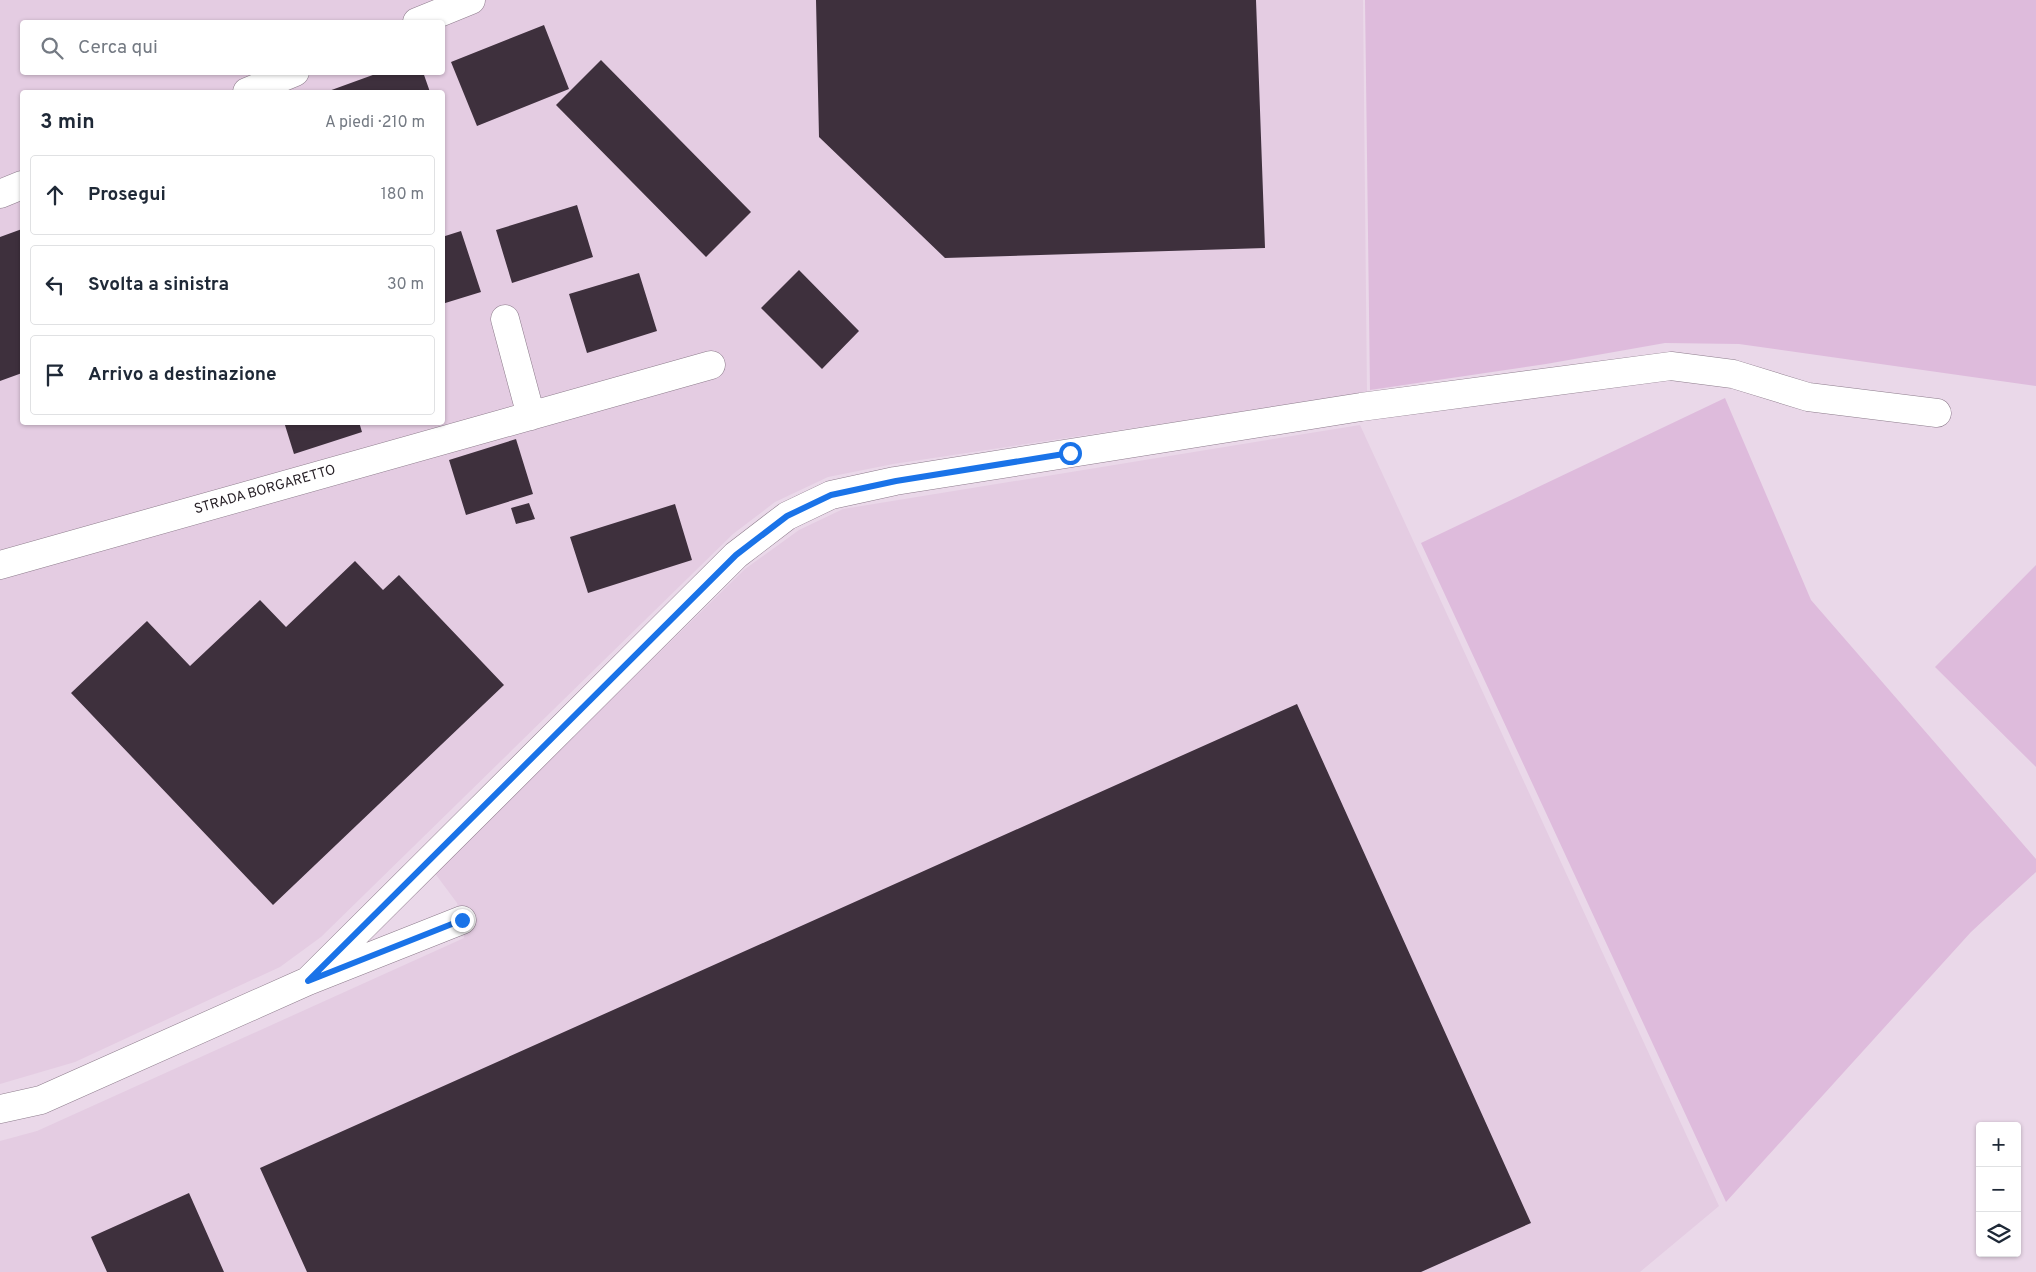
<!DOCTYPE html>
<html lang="it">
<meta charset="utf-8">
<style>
:root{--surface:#fff;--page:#f6f6f7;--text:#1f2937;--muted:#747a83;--line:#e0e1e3}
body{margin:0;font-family:Overpass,sans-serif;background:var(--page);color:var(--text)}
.controls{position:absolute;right:15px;bottom:15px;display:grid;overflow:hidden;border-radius:5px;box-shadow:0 1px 4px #0004}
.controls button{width:45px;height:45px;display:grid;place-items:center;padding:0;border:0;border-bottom:1px solid var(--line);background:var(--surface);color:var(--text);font:25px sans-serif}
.stop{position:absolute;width:15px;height:15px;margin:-11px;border:4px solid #1a73e8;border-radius:50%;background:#fff}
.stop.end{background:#1a73e8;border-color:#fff;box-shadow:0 1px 5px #0008}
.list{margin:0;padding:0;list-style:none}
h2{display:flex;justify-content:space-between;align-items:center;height:65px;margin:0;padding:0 20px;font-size:21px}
h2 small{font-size:16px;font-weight:400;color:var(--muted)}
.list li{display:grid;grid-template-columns:32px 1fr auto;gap:15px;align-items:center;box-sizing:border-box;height:80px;margin:0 10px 10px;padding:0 10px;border:1px solid var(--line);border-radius:5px}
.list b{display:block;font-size:19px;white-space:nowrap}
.list em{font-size:16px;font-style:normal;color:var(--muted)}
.icon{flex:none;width:28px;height:28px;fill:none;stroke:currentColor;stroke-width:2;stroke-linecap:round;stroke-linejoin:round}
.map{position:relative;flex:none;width:2036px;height:1272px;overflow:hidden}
.search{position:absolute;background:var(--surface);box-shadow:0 1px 4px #0004;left:20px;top:20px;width:425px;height:55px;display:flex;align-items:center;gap:12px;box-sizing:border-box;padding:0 18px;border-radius:5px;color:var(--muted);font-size:19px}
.panel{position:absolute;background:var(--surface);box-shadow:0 1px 4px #0004;left:20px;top:90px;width:425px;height:335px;border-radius:5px}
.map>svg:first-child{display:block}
.built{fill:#e4cce2;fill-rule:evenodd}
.green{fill:#debbdc}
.building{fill:#3e303d}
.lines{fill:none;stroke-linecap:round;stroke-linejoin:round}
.street-casing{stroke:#8d7c8c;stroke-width:29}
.street{stroke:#fff;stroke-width:28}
.route{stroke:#1a73e8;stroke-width:6}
.labels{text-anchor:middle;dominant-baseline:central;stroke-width:5;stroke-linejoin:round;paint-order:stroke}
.street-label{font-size:14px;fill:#282127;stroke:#fff}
</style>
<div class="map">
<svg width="2036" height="1272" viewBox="0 0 2036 1272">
<rect width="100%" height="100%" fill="#ead8e9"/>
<path class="built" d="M 0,0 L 1363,0 L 1367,393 L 893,464 L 828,477 L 775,502 L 733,534 L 321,937 L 280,967 L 75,1062 L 0,1084 ZM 22,22 L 442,22 L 442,72 L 22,72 ZM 22,92 L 442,92 L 442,422 L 22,422 Z
M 1360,425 L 1719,1206 L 1640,1272 L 0,1272 L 0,1141 L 37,1131 L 464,938 L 462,920 L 457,903 L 434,872 L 745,569 L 799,530 L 843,509 Z"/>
<path class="green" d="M 1365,0 L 2036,0 L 2036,386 L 1739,344 L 1665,343 L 1546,364 L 1370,390 Z
M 1725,398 L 1811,600 L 2036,859 L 2036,872 L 1971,932 L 1726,1202 L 1421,543 Z
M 2036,565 L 2036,767 L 1935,667 Z"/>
<path class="building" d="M 816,0 L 1256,0 L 1265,248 L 945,258 L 819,137 Z
M 544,25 L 569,89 L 477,126 L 451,62 Z
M 601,60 L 751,212 L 706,257 L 556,105 Z
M 381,72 L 423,72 L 430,92 L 326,92 Z
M 577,205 L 593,257 L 512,283 L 496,230 Z
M 22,229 L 22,373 L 0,381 L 0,237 Z
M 461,231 L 481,292 L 442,304 L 442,237 Z
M 799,270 L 859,331 L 822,369 L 761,308 Z
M 639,273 L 657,331 L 587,353 L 569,294 Z
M 284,422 L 359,422 L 362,432 L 294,454 Z
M 516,439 L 533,494 L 466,515 L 449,460 Z
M 529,503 L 535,519 L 516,524 L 511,508 Z
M 675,504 L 692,560 L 588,593 L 570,537 Z
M 355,561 L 383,590 L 399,575 L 504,685 L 273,905 L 71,693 L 147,621 L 190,666 L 260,600 L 286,627 Z
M 1297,704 L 1531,1223 L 1421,1272 L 307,1272 L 260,1168 Z
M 189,1193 L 224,1272 L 107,1272 L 91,1237 Z"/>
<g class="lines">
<defs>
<path id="street" d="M 417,22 L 471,0
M 247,92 L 295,72
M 0,194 L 22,185
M 505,319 L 531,416
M 0,565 L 711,365
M 308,981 L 736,555 L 787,516 L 831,495 L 895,481 L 1361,407 L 1671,366 L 1733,374 L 1808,397 L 1937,413
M 0,1109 L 41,1100 L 308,981 L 462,920"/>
</defs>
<use href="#street" class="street-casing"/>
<use href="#street" class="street"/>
</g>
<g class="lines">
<path class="route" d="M 462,920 L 308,981 L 736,555 L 787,516 L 831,495 L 896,481 L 1070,453"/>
</g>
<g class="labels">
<g class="street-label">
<text transform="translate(265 490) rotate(-16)">STRADA BORGARETTO</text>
</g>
</g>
</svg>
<div class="controls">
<button>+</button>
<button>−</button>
<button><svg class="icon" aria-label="layers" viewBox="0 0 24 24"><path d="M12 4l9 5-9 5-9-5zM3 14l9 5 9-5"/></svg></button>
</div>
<div class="stop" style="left:1070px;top:453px"></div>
<div class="stop end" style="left:462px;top:920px"></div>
<div class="search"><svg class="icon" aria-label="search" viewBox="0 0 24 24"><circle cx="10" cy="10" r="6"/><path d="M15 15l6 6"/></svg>Cerca qui</div>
<section class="panel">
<h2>3 min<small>A piedi · 210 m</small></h2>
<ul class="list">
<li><svg class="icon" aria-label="ahead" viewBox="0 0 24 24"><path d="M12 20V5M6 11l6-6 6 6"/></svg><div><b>Prosegui</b></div><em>180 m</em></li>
<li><svg class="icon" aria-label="left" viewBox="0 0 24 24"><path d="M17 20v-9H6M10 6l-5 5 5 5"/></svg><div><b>Svolta a sinistra</b></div><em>30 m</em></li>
<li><svg class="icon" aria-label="arrive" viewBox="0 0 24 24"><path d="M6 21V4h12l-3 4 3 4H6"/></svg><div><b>Arrivo a destinazione</b></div></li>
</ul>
</section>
</div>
